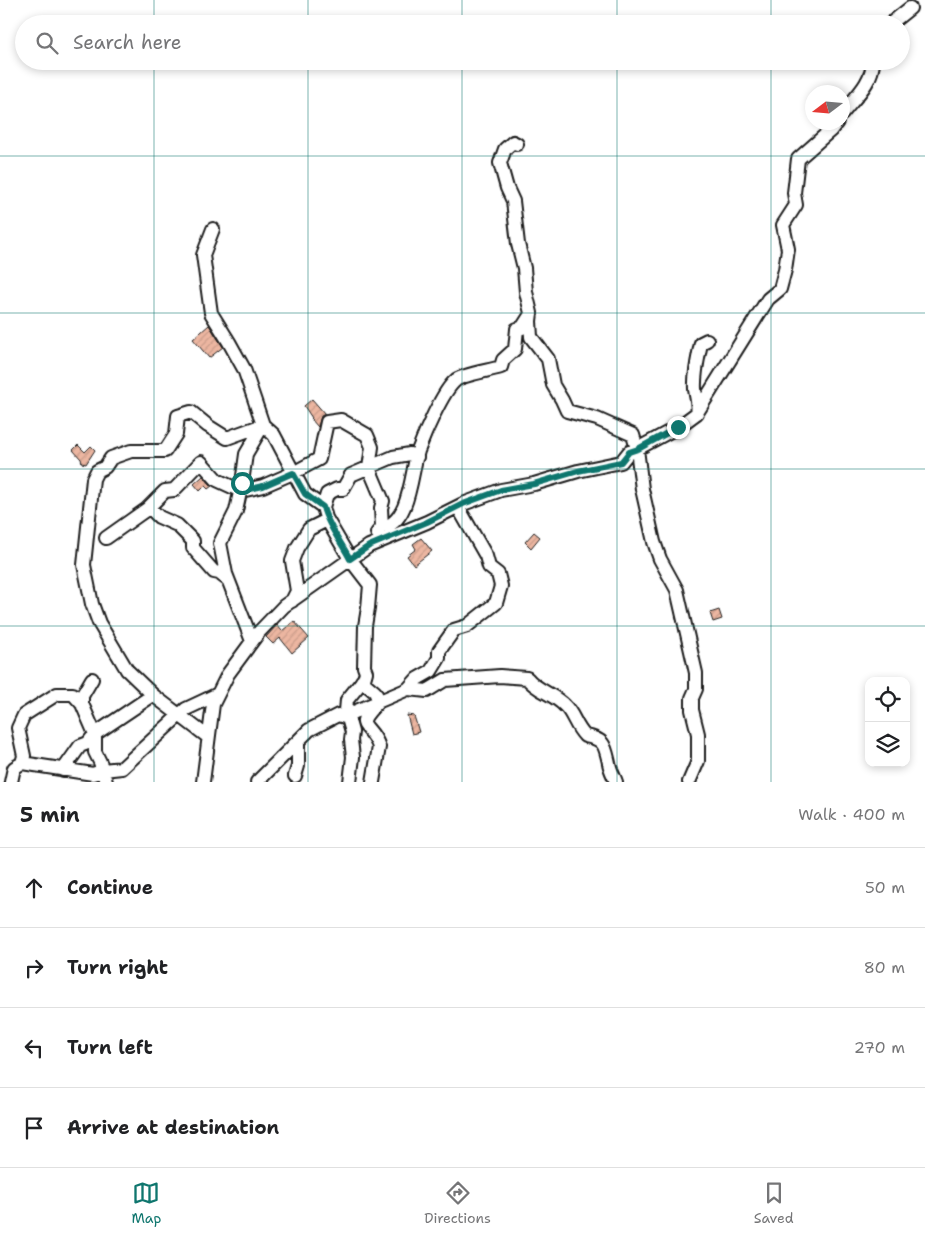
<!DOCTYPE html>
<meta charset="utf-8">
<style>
:root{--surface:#fff;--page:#f6f6f6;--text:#202124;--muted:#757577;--line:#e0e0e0;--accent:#0f766e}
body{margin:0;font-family:"Shantell Sans",sans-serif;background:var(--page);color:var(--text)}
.controls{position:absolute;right:15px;bottom:15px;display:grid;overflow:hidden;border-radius:10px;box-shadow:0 2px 8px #0003}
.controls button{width:45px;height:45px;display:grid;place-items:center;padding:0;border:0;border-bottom:1px solid var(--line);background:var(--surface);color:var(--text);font:25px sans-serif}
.compass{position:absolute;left:805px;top:85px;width:45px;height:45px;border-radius:50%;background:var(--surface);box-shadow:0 2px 8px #0003;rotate:254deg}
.stop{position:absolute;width:15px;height:15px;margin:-11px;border:4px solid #0f766e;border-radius:50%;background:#fff}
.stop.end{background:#0f766e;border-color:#fff;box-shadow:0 1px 5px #0008}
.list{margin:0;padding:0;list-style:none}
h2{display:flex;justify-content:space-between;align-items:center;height:65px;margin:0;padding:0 20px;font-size:21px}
h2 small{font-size:16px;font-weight:400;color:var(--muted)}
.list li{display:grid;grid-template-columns:32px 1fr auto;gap:15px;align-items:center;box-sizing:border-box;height:80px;padding:0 20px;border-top:1px solid var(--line)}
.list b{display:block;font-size:19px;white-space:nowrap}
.list em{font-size:16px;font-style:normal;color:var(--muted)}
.icon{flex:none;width:28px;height:28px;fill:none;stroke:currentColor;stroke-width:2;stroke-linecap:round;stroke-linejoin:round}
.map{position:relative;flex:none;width:925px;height:782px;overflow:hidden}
.search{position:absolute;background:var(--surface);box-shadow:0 2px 8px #0003;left:15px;right:15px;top:15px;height:55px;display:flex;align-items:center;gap:12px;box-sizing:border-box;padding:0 18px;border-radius:28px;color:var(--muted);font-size:19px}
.sheet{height:385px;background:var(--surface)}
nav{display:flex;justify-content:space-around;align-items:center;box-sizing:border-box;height:70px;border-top:1px solid var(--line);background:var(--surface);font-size:14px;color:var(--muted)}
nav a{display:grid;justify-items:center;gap:2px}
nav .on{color:var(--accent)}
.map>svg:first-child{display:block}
.building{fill:url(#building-hatch);stroke:#1c1c1c}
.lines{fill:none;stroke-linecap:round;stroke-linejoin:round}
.minor-casing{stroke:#1c1c1c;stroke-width:16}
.minor{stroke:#fff;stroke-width:12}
.route{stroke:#0f766e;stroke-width:6}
.grid{fill:none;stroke:#0f766e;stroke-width:1;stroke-opacity:0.55}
</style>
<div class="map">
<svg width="925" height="782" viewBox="0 0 925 782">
<defs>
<pattern id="building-hatch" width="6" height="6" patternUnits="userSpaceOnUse" patternTransform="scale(1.25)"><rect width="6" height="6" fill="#ecb6a1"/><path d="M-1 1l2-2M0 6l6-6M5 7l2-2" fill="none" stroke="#ca9c8a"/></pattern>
</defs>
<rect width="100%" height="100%" fill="#fff"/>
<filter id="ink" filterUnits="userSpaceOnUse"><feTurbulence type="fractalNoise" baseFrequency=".02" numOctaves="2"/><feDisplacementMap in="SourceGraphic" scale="10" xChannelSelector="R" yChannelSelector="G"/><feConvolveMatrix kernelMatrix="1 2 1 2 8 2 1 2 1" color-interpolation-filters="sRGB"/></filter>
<g filter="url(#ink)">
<path class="building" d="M 209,325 L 223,347 L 209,358 L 193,339 Z
M 312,399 L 325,414 L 321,416 L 318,427 L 311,419 L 312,418 L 304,406 Z
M 78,445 L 85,452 L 91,446 L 95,450 L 86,464 L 82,463 L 81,459 L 73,450 Z
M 203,476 L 212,486 L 208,489 L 205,486 L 200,491 L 194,484 Z
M 534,532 L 540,537 L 531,548 L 525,542 Z
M 421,538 L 432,551 L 414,565 L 407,556 L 416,549 L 413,544 Z
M 719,610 L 722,619 L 713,622 L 710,613 Z
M 294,621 L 309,638 L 292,653 L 280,638 L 273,644 L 266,637 L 277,625 L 282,631 Z
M 407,715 L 414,716 L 419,732 L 412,734 Z"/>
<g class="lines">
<defs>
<path id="minor" d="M 890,24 L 910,8
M 842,114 C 854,98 873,82 873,61
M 517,144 L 513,142 L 505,149 L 500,163 L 507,188 L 513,201 L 518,244 L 524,268 L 526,292 L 531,313 L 530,321 L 531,337 L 548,359 L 553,385 L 562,400 L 567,411 L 597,419 L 633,435 L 637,449 L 642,489 L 654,542 L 660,559 L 677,590 L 696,673 L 696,689 L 692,698 L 692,710 L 698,734 L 698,761 L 689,782
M 213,229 L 203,255 L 211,313 L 229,342 L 244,369 L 263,425 L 246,454 L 242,483 L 236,511 L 220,543 L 226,574 L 252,641
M 698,411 L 768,299 L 780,289 L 785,270 L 788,249 L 783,225 L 796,205 L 794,193 L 798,159 L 831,130 L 837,122
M 149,507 L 159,517 L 177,525 L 193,541 L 193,548 L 214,572 L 219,573 L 228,580
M 323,507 L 327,494 L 337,489 L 343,489 L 351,475 L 393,457 L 410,454 L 417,457
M 377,533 L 382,527 C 410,524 411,472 418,451 C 424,435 443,390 456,380 C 462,375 492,370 501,367 L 503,360 L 515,349 L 517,329 L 522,328 L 531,314
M 106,538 L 147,509 L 165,491 L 174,490 L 201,462 L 217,480 L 241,491 L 263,486 L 293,473 L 319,459 L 327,422 L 341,420 L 367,435 L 372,447 L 369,468 L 383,501 L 381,508 L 382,527
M 292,601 L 297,591 L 292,561 L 297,548 L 309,529 L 327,520
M 92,679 L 82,696 L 82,704 L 95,734 L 95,752 L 100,762 L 106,782
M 362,681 L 375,692 L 379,701 C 350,730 370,720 379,747 L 373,782
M 408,689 L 427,691 L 445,680 L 500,676 L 527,678 C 537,691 554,694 565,706 C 573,713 575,726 585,736 C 605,739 605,746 609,763 C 610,770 614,776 616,782
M 347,715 L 408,689 L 417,679 L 431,671 L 439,658 L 439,651 L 454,630 L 467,626 L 496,603 L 501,586 L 498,574 L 489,567 L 486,556 L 458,507
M 208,737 L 153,695 L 127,670 L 99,623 L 92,604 L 84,565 L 93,479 L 97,471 L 105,467 L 111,458 L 131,451 L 165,451 L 176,434 L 178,416 L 191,412 L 208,426 L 227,438 L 263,425 L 274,435 L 305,494 L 323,507 L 326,518 L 350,559 L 370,585 L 368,608 L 365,626 L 364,667 L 366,672 L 364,679 L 347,700 L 346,711 L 352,732 L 351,740 L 353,757 L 350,782
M 22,763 L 93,774 L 103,770 L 122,768 L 186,709 L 218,694
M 63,770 L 80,746 L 88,743 L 95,734 L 153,695
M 295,776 L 298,766 L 298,742
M 11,782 L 14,768 L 22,763 L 24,756 L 18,728 L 24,715 L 57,694 L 73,694 L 82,704
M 203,782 L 213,704 L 228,674 L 259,632 L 284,606 L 369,546 L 427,522 L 463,504 L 501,490 L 534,484 L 578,471 L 621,462 L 629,452 L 637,449 L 678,427 L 697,413 C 699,404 696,398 695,389 C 694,373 698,359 701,343 L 707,340
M 257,782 L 309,730 L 338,715 L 348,718"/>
</defs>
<use href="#minor" class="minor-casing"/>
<use href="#minor" class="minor"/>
</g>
</g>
<g class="lines" filter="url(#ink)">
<path class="route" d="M 242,483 L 241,491 L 263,486 L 293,473 L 305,494 L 323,507 C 327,524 341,542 350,559 L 369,546 L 427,522 L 463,504 L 501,490 L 534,484 L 578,471 L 621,462 L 629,452 L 638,449 L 678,427"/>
</g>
<path class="grid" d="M 154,0 L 154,24M 308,0 L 308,24M 462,0 L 462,24M 617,0 L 617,24M 771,0 L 771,24M 154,61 L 154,782M 308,61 L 308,782M 462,61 L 462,782M 617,61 L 617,782M 771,61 L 771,782M 0,156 L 925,156M 0,313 L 925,313M 0,469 L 925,469M 0,626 L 925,626"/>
</svg>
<div class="controls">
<button><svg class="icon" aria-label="locate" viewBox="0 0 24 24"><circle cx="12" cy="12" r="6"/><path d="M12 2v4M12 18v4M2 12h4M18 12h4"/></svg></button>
<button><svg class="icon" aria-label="layers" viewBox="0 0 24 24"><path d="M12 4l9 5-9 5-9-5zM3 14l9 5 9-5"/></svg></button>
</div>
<svg class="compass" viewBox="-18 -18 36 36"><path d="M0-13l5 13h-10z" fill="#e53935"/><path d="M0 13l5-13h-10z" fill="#757577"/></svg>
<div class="stop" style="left:242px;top:483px"></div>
<div class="stop end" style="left:678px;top:427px"></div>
<div class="search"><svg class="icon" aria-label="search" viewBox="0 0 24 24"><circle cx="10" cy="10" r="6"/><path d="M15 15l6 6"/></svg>Search here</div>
</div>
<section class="sheet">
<h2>5 min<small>Walk · 400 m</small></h2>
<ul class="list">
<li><svg class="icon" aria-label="ahead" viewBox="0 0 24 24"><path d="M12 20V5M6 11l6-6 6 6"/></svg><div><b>Continue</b></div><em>50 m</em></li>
<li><svg class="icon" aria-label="right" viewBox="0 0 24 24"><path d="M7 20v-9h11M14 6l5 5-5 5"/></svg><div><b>Turn right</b></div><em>80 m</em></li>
<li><svg class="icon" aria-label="left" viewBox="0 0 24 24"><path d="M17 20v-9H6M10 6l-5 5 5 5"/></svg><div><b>Turn left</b></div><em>270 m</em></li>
<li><svg class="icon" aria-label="arrive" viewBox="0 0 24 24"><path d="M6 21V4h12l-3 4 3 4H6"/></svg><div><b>Arrive at destination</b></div></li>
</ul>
</section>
<nav>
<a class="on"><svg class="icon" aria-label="map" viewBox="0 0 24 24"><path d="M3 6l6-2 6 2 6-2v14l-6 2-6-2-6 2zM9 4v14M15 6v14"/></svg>Map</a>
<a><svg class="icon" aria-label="directions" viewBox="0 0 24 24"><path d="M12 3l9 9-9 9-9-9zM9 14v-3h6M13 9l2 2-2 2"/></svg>Directions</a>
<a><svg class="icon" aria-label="saved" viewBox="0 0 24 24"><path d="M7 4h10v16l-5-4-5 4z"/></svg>Saved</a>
</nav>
